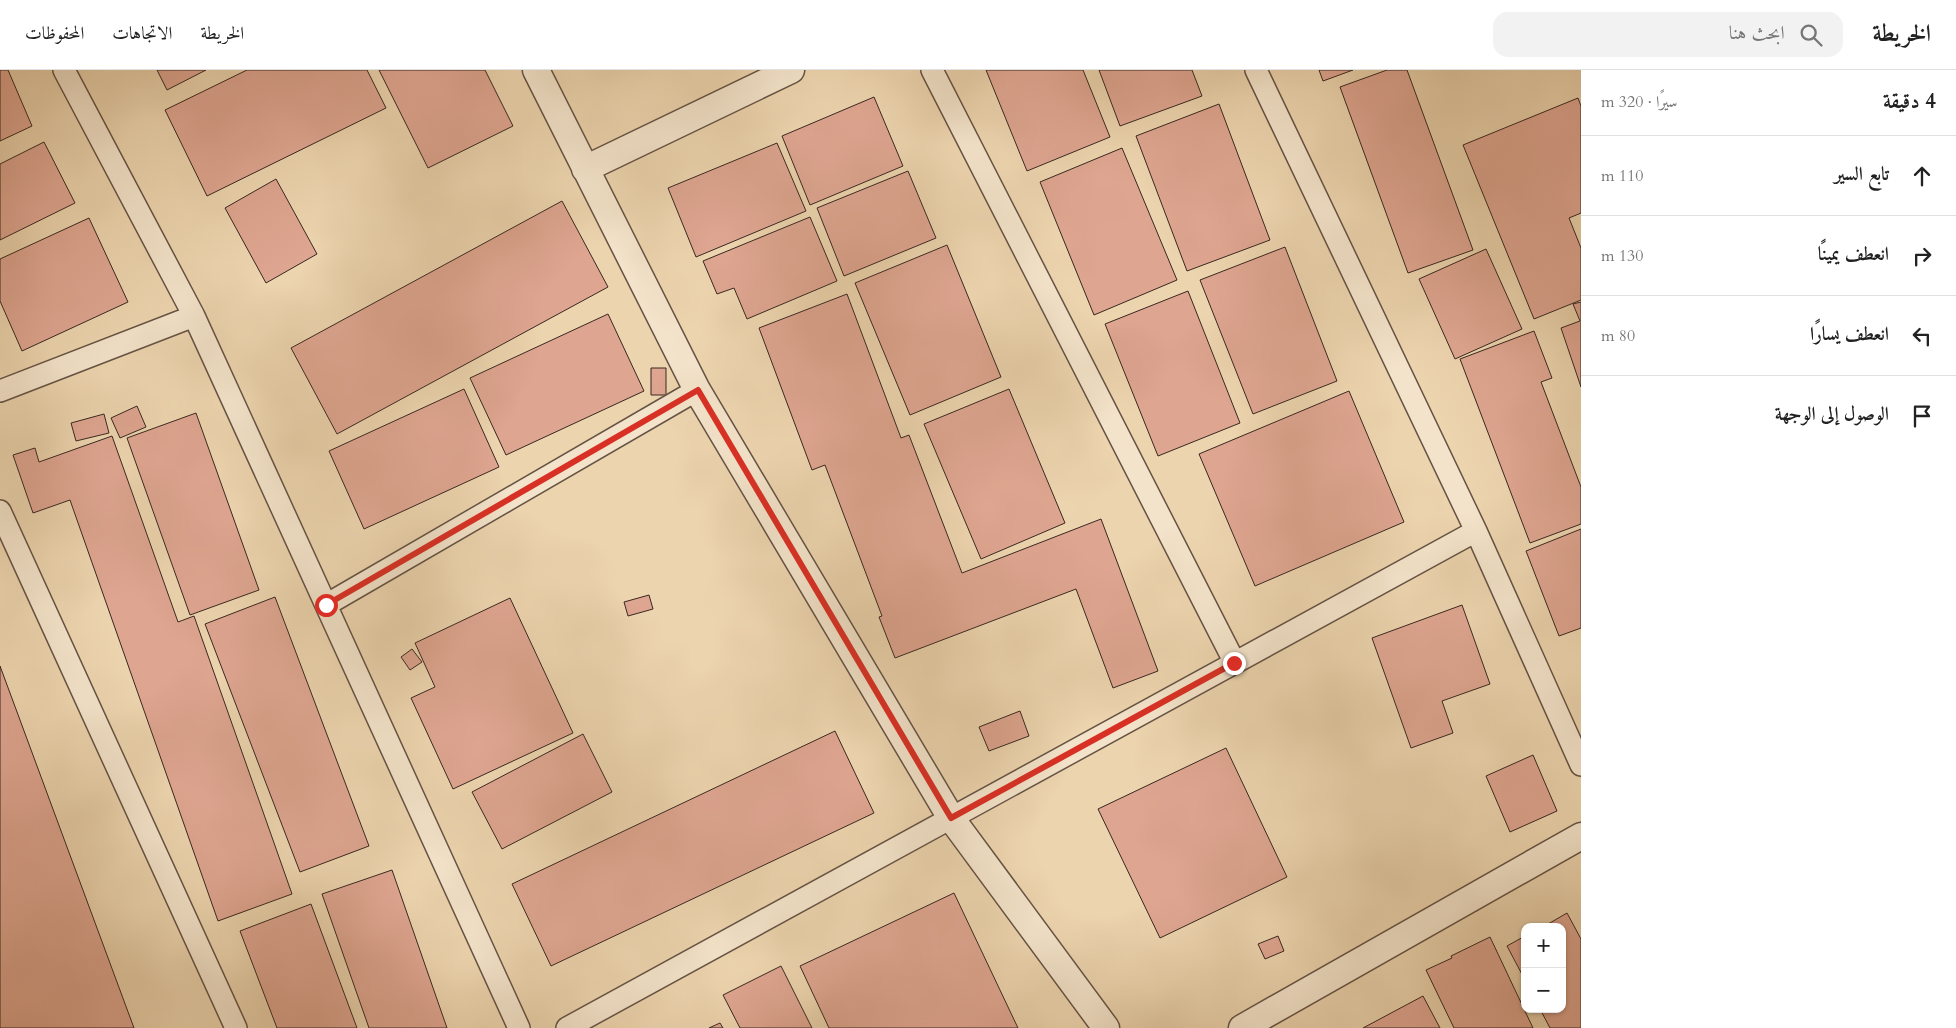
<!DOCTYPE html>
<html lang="ar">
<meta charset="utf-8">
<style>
:root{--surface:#fff;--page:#f2f2f2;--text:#222;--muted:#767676;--line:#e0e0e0}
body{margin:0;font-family:Cardo,Amiri,serif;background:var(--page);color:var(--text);direction:rtl}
.controls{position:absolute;right:15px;bottom:15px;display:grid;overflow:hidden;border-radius:10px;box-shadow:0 1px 4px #0004}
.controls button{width:45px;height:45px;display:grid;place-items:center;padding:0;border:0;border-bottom:1px solid var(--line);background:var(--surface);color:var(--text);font:25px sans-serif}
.stop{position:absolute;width:15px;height:15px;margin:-11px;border:4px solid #d93025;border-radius:50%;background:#fff}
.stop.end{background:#d93025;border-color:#fff;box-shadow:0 1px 5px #0008}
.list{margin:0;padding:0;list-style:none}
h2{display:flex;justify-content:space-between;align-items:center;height:65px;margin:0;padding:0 20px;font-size:21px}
h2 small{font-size:16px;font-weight:400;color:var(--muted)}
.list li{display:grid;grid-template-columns:32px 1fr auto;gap:15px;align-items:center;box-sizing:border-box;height:80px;padding:0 20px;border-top:1px solid var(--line)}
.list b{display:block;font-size:19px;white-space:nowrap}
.list em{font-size:16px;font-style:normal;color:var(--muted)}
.icon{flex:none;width:28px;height:28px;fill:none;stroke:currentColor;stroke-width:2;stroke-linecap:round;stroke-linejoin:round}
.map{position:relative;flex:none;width:1581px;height:958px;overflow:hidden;direction:ltr}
header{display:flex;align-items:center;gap:30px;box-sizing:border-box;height:70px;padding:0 25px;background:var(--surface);border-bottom:1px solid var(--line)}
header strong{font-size:24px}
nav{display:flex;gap:28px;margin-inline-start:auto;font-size:18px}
.search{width:350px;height:45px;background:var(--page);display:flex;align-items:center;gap:12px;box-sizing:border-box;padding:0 18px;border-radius:15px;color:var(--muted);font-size:19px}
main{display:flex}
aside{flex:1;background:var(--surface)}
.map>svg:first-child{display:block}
.building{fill:#dea590;stroke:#392821}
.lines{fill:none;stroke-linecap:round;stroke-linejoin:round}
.minor-casing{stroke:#665344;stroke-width:24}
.tertiary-casing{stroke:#665344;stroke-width:29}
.minor{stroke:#f3e3ca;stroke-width:21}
.tertiary{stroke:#f3e3ca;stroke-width:26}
.route{stroke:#d93025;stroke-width:6}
</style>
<header>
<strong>الخريطة</strong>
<div class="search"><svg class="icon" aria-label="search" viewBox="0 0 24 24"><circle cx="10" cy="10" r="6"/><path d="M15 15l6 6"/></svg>ابحث هنا</div>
<nav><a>الخريطة</a><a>الاتجاهات</a><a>المحفوظات</a></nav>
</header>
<main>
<aside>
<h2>4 دقيقة<small>سيرًا · 320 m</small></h2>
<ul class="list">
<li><svg class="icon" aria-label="ahead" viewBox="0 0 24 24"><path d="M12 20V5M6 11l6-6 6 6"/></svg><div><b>تابع السير</b></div><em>110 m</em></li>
<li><svg class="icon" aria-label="right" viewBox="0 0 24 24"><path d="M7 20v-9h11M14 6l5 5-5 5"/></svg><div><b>انعطف يمينًا</b></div><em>130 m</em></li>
<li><svg class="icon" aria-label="left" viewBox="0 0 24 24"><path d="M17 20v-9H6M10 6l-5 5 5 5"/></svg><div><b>انعطف يسارًا</b></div><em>80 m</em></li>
<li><svg class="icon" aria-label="arrive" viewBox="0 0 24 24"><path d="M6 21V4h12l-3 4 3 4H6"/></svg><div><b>الوصول إلى الوجهة</b></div></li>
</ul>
</aside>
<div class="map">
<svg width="1581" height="958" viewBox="0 0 1581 958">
<rect width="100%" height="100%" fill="#ecd4ae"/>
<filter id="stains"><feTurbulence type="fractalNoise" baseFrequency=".004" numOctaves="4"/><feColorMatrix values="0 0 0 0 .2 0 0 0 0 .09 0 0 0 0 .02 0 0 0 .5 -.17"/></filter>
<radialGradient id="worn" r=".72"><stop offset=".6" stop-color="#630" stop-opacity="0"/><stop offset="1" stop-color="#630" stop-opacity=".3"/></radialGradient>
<path class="building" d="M 0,0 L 8,0 L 32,56 L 0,71 Z
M 157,0 L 206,0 L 167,20 Z
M 247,0 L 367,0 L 386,38 L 207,126 L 165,40 Z
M 379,0 L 485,0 L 513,56 L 428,98 Z
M 986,0 L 1083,0 L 1110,67 L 1027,101 Z
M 1099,0 L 1192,0 L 1202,26 L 1120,56 Z
M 1319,0 L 1353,0 L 1323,11 Z
M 1387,0 L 1407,0 L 1473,180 L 1408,203 L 1340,17 Z
M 874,27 L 903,96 L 810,135 L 782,66 Z
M 1578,28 L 1581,36 L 1581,143 L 1569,148 L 1581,178 L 1581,230 L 1534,249 L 1463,75 Z
M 1219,34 L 1270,170 L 1187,201 L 1136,66 Z
M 44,72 L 75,133 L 0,170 L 0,94 Z
M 777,73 L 806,141 L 696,187 L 668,118 Z
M 1122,78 L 1177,210 L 1094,245 L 1040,112 Z
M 908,101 L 936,168 L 844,206 L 817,138 Z
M 276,109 L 317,184 L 266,213 L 225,138 Z
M 562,131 L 608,217 L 337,364 L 291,278 Z
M 810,147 L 837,211 L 747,249 L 734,218 L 717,224 L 703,191 Z
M 89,148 L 128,232 L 22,281 L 0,231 L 0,189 Z
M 947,175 L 1001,307 L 910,345 L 855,213 Z
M 1285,177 L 1337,311 L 1253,344 L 1200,210 Z
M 1486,179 L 1522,259 L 1455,289 L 1419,209 Z
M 1188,221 L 1240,353 L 1158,386 L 1105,254 Z
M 847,224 L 901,368 L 909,365 L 962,503 L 1101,449 L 1158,601 L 1113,618 L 1076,519 L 895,588 L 879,547 L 882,546 L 825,395 L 812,400 L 759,258 Z
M 1581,232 L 1581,317 L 1561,258 L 1580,251 L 1573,234 Z
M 608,244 L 644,321 L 506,385 L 470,308 Z
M 1534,261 L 1552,308 L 1541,312 L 1581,417 L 1581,454 L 1530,473 L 1460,289 Z
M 651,298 L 666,298 L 666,325 L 651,325 Z
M 464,319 L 499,397 L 364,459 L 329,381 Z
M 1009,319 L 1065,453 L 981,489 L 924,354 Z
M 1349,321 L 1404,452 L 1255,516 L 1199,384 Z
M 137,336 L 146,357 L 120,368 L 111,348 Z
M 196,343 L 259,520 L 190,545 L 127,368 Z
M 104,344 L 109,363 L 76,371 L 71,353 Z
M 112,366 L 178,552 L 194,546 L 292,824 L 218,851 L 70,430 L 33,443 L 13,385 L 35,378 L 39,392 Z
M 1581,459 L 1581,558 L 1559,566 L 1526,481 Z
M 649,525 L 653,539 L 628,546 L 624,532 Z
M 275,527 L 369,776 L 300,802 L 205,554 Z
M 510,528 L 573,663 L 453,719 L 411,628 L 435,617 L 415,573 Z
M 1462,535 L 1490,614 L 1442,631 L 1453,663 L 1411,678 L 1372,568 Z
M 412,579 L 422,592 L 410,600 L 401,587 Z
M 0,596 L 134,958 L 0,958 Z
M 1020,641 L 1029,666 L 989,681 L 979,657 Z
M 835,661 L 874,743 L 551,896 L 512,814 Z
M 583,664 L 612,722 L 502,779 L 472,722 Z
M 1226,678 L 1287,807 L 1160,868 L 1098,739 Z
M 1533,685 L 1557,741 L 1510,762 L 1486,706 Z
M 392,800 L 447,958 L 369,958 L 322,824 Z
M 954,823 L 1018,958 L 829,958 L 800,896 Z
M 311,834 L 357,958 L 277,958 L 240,861 Z
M 1567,843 L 1581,869 L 1581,958 L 1550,958 L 1540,939 L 1562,939 L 1562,857 L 1543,857 Z
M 1278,866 L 1284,881 L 1265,889 L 1258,874 Z
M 1525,866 L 1525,910 L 1507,876 Z
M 1490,867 L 1533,958 L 1454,958 L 1426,900 L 1452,888 L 1451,886 Z
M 781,896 L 812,958 L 740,958 L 723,925 Z
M 1423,926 L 1440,958 L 1363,958 Z
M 720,953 L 723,958 L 709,958 Z"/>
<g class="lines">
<defs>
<path id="minor" d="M 64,0 L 194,246 L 519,958
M 932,0 L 1235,593
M 1256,0 L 1476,461 L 1581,695
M 0,321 L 194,246
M 0,441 L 236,958
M 326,535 L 697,320
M 567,958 L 1476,461"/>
<path id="tertiary" d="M 536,0 L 697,320 L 951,748 L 1106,958
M 585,99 L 791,0
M 1242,958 L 1581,766"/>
</defs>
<use href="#minor" class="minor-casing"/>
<use href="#tertiary" class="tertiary-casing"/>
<use href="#minor" class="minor"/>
<use href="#tertiary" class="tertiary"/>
</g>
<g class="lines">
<path class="route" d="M 326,535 L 698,320 L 951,748 L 1234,593"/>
</g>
<rect width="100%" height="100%" filter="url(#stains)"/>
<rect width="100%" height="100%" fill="url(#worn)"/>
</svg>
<div class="controls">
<button>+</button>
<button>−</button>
</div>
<div class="stop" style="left:326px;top:535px"></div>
<div class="stop end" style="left:1234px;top:593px"></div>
</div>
</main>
